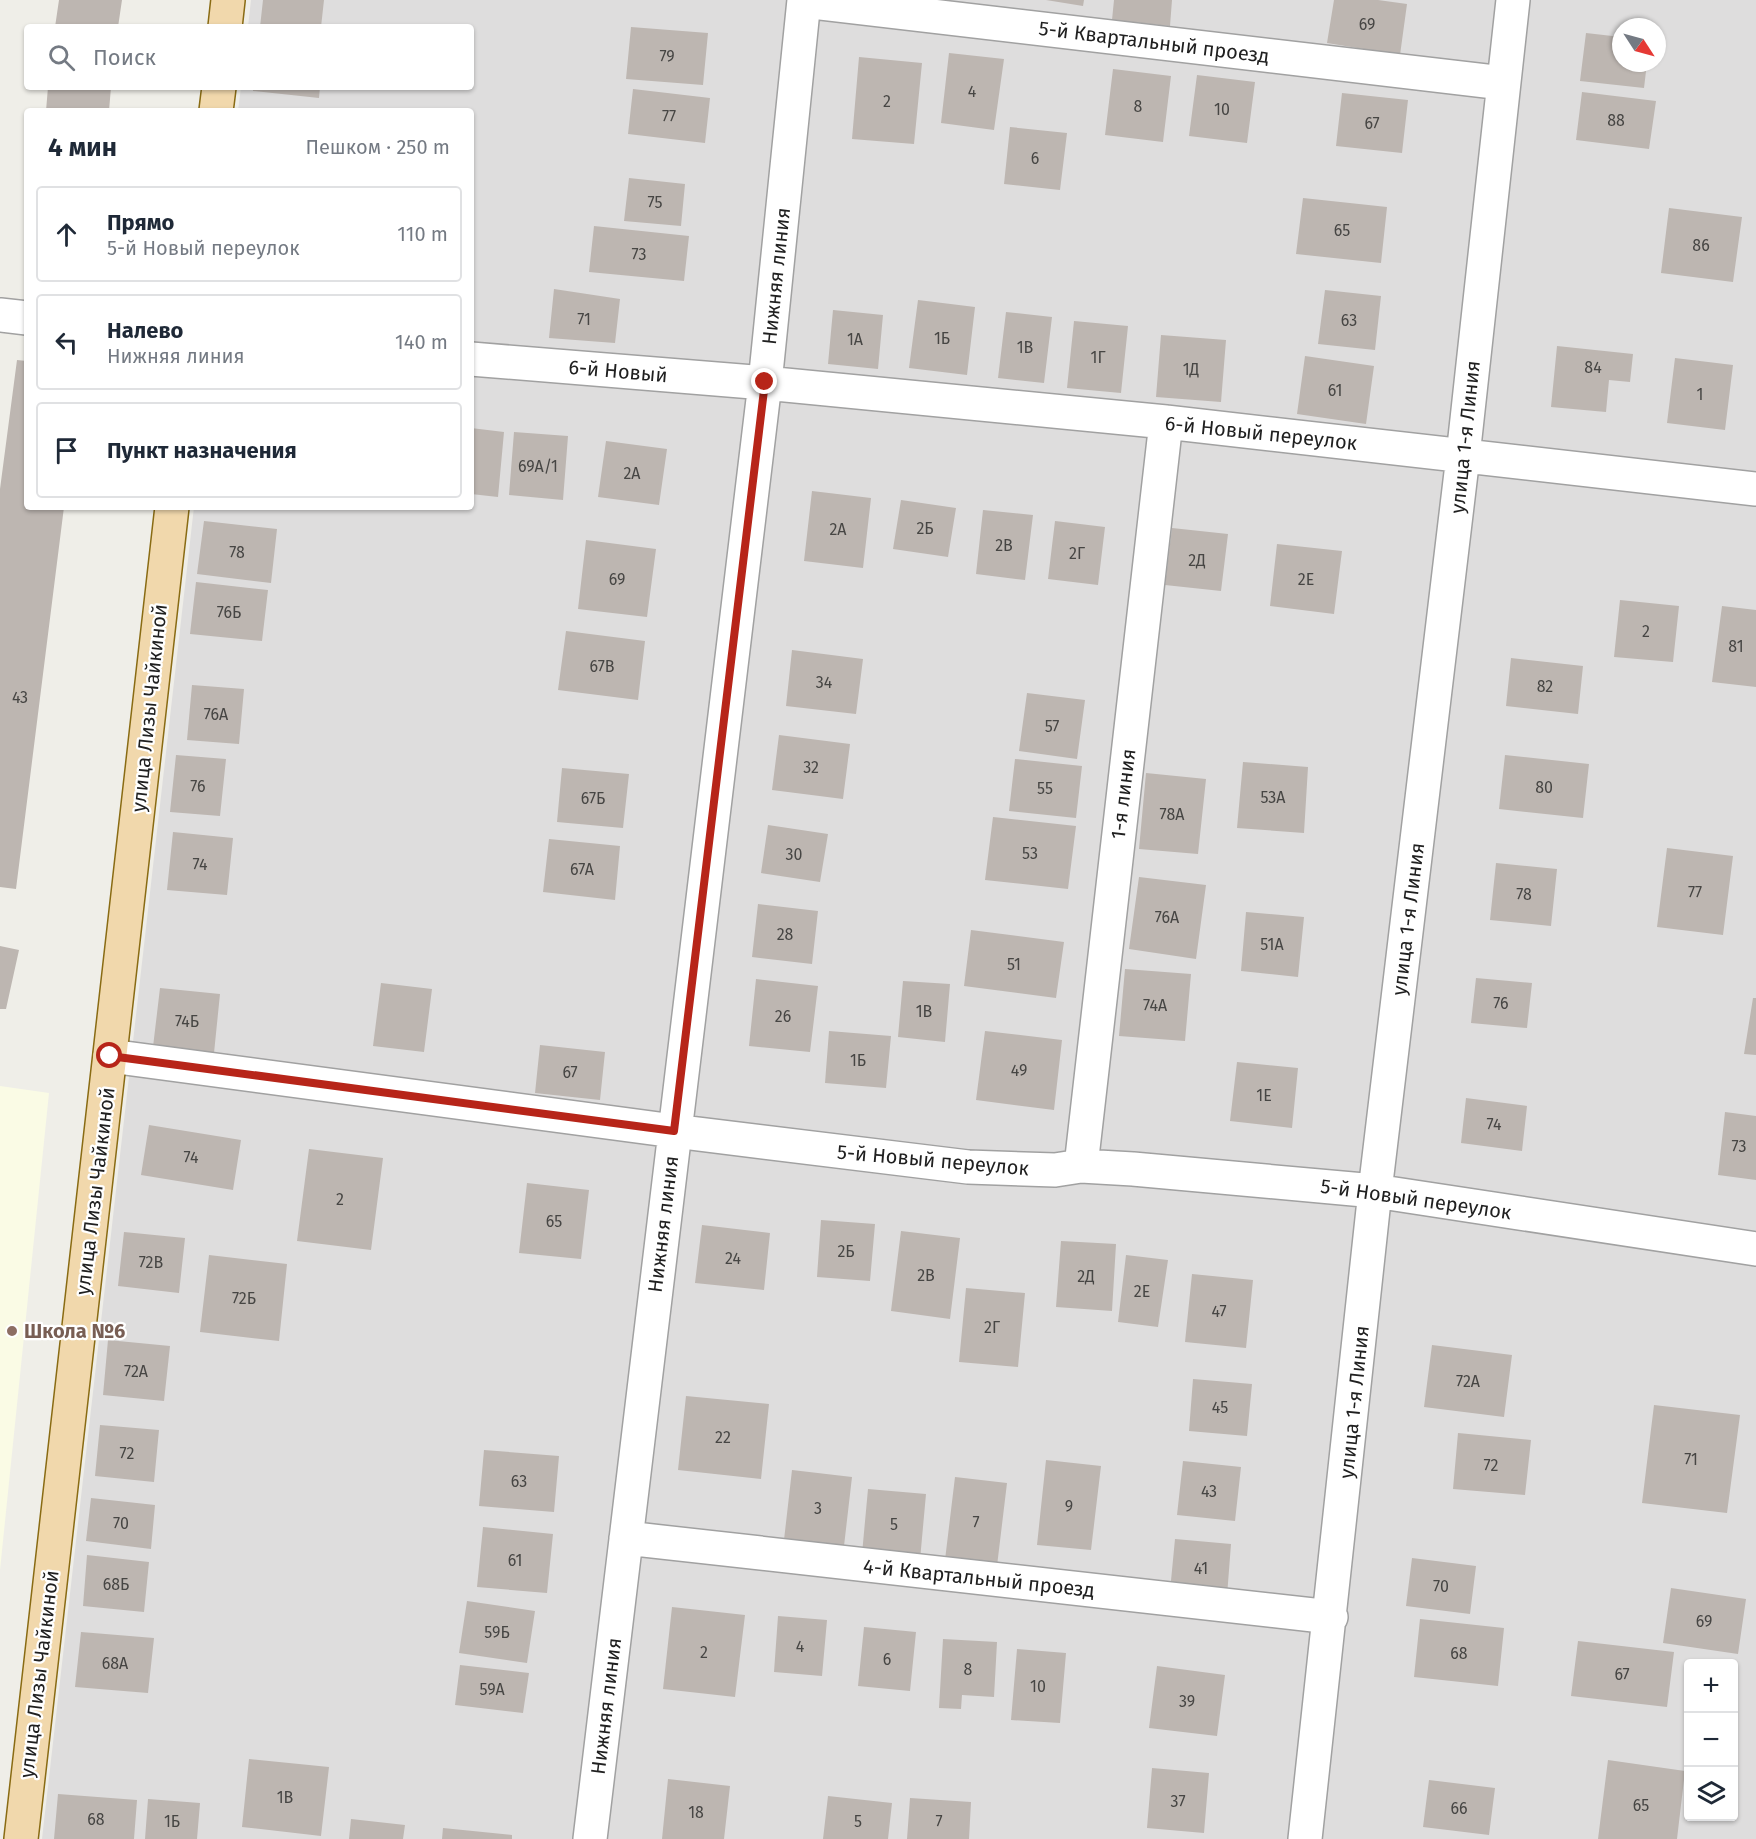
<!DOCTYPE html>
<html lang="ru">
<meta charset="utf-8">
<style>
:root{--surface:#fff;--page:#f6f6f7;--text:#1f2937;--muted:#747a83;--line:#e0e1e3}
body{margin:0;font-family:"Fira Sans",sans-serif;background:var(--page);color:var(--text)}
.controls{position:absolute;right:18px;bottom:18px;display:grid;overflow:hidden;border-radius:6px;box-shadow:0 2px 4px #0004}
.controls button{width:54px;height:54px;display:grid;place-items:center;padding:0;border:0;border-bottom:2px solid var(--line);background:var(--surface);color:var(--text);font:30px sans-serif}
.compass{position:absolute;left:1612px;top:18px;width:54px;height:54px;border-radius:50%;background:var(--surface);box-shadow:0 2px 4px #0004;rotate:126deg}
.stop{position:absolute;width:18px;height:18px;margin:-14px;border:4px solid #b72519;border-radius:50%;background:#fff}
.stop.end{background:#b72519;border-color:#fff;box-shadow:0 2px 6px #0008}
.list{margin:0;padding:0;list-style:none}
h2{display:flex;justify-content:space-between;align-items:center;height:78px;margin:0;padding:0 24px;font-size:26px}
h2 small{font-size:20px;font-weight:400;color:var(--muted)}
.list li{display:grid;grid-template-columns:39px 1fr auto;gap:18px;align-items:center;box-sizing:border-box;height:96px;margin:0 12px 12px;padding:0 12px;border:2px solid var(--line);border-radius:6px}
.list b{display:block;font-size:22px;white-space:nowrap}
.list p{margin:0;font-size:20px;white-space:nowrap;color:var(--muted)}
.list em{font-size:20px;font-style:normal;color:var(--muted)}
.icon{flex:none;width:33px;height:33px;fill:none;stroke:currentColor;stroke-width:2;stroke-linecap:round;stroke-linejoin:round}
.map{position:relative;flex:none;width:1756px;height:1839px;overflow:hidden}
.search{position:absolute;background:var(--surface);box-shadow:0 2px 4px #0004;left:24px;top:24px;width:450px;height:66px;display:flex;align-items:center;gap:15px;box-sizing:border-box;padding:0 21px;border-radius:6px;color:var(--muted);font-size:22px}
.panel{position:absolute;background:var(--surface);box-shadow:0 2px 4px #0004;left:24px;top:108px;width:450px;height:402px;border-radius:6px}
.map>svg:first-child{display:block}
.residential{fill:#dedddd;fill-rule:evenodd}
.education{fill:#fafbe5}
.building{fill:#bdb6b1}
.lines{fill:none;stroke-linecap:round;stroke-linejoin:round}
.minor-casing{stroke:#a1a1a1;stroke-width:36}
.major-casing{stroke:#896b13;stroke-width:36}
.minor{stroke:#fff;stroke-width:33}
.major{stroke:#f1d8ac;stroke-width:33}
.route{stroke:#b72519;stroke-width:8}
.education-dot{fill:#8d6e63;stroke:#fff;stroke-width:2}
.labels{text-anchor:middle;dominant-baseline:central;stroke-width:4.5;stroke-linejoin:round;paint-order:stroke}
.number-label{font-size:16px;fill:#474644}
.street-label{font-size:20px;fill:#202020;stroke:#fff}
.education-label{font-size:20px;font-weight:bold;fill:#785e54;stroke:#fff;text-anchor:start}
</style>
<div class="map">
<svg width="1756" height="1839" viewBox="0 0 1756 1839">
<rect width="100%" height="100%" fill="#efeee8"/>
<path class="residential" d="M 251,0 L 1756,0 L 1756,1839 L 42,1839 L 194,507 L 471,507 L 471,111 L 238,111 L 241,87 L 471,87 L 471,27 L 248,27 ZM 1621,27 L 1657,27 L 1657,63 L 1621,63 ZM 1688,1664 L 1734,1664 L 1734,1816 L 1688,1816 Z"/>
<path class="education" d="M 0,1086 L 49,1093 L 0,1570 Z"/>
<path class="building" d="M 59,0 L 122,0 L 118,27 L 55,27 Z
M 263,0 L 324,0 L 321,27 L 260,27 Z
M 1046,0 L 1084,0 L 1083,6 Z
M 1114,0 L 1172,0 L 1170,26 L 1112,20 Z
M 1334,0 L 1378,0 L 1407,4 L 1400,55 L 1327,43 Z
M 631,27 L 708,33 L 703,85 L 626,79 Z
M 1586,33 L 1621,37 L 1621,63 L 1647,63 L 1644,88 L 1580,81 Z
M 949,53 L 1004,59 L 994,130 L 941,123 Z
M 859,57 L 922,63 L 914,144 L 852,139 Z
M 1113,69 L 1171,76 L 1163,142 L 1105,135 Z
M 1197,75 L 1255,82 L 1247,143 L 1189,136 Z
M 48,87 L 111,87 L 109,111 L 46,111 Z
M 253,87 L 320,87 L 319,98 L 253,91 Z
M 633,89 L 710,98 L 705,143 L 628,134 Z
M 1582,92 L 1656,101 L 1649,149 L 1576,140 Z
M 1342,93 L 1408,100 L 1402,153 L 1336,146 Z
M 1010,127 L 1067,133 L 1060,190 L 1004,184 Z
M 629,178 L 685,184 L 681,226 L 624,221 Z
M 1303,198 L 1387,207 L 1381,263 L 1296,254 Z
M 1669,208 L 1742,217 L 1733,282 L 1661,273 Z
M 594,226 L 689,236 L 684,281 L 589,272 Z
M 554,289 L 620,299 L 615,343 L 549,338 Z
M 1325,290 L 1381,296 L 1375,350 L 1318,344 Z
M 918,300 L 975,307 L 967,375 L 909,368 Z
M 833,310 L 883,315 L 878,369 L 828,364 Z
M 1006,312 L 1052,317 L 1044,383 L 998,378 Z
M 1074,321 L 1128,326 L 1121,393 L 1067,388 Z
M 1161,335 L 1226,340 L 1221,402 L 1156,397 Z
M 1557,346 L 1633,354 L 1630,382 L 1609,380 L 1606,412 L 1551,407 Z
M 1305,356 L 1374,366 L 1366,424 L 1297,414 Z
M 1675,358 L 1733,365 L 1725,430 L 1667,423 Z
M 17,360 L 27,361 L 27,507 L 64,507 L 16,889 L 0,887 L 0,489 Z
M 471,428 L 504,432 L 498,497 L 471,494 Z
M 514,432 L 568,436 L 563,500 L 509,495 Z
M 606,441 L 667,449 L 659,505 L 598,497 Z
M 812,491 L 871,498 L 863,568 L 804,561 Z
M 901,500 L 956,508 L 948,557 L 893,549 Z
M 983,510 L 1033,515 L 1025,580 L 976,574 Z
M 204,521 L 277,529 L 271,583 L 197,574 Z
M 1055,521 L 1105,527 L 1098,585 L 1048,579 Z
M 1172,528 L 1228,534 L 1221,591 L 1165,585 Z
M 586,540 L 656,549 L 647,617 L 578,609 Z
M 1277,544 L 1342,551 L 1334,614 L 1270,606 Z
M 196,582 L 268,590 L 262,641 L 190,634 Z
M 1620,600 L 1679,606 L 1673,662 L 1614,657 Z
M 1722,606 L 1756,610 L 1756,687 L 1712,682 Z
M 566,631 L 645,641 L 638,700 L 558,690 Z
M 792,650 L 863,659 L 856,714 L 786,706 Z
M 1511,658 L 1583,666 L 1578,714 L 1506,706 Z
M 192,685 L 244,689 L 239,744 L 187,740 Z
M 1027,693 L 1085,700 L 1077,759 L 1019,751 Z
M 779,735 L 850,744 L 843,799 L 772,790 Z
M 176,755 L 226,759 L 220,816 L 170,812 Z
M 1505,755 L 1589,764 L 1583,818 L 1499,809 Z
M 1015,759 L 1082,766 L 1076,818 L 1009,811 Z
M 1243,762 L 1308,767 L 1304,833 L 1237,828 Z
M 562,768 L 629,774 L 623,828 L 557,822 Z
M 1146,773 L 1206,779 L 1198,854 L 1139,849 Z
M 993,817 L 1076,826 L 1068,889 L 985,880 Z
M 768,825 L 828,834 L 820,882 L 761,873 Z
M 173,832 L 233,838 L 227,895 L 167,890 Z
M 549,839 L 620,846 L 615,900 L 543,892 Z
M 1667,848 L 1733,856 L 1723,935 L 1657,927 Z
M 1496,863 L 1557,869 L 1551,926 L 1490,920 Z
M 1139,877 L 1206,885 L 1196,959 L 1129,949 Z
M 758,904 L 818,911 L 812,964 L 752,957 Z
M 1246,912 L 1304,917 L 1298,977 L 1241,971 Z
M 971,930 L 1064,942 L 1056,998 L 964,986 Z
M 0,946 L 19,950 L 6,1009 L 0,1009 Z
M 1125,969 L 1191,974 L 1185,1041 L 1119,1036 Z
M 1476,978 L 1532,983 L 1527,1028 L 1471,1023 Z
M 756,979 L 818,986 L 810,1052 L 749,1046 Z
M 903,981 L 950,984 L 945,1042 L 898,1037 Z
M 381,983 L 432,989 L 424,1052 L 373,1046 Z
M 160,988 L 220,994 L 214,1053 L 153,1047 Z
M 1753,998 L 1756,998 L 1756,1055 L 1744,1054 Z
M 829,1031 L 891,1036 L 886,1088 L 825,1083 Z
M 985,1031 L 1062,1040 L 1054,1110 L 976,1100 Z
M 540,1045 L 605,1052 L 600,1100 L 535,1093 Z
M 1237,1062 L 1298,1068 L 1292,1128 L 1230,1121 Z
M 1466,1098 L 1527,1106 L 1522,1151 L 1461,1143 Z
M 1725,1112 L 1756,1116 L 1756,1180 L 1718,1175 Z
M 149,1125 L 241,1140 L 233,1190 L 141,1175 Z
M 309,1149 L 383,1158 L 371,1250 L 297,1241 Z
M 527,1183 L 589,1190 L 581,1259 L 519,1253 Z
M 821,1220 L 875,1224 L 870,1281 L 817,1277 Z
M 702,1225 L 770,1233 L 764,1290 L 695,1283 Z
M 901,1231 L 960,1238 L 950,1319 L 891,1311 Z
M 124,1232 L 185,1238 L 179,1293 L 118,1286 Z
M 1061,1241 L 1116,1244 L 1112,1311 L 1056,1307 Z
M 209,1255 L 287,1264 L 279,1341 L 200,1332 Z
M 1126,1255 L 1168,1260 L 1158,1327 L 1118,1322 Z
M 1192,1274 L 1253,1280 L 1246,1348 L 1185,1342 Z
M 966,1288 L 1025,1293 L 1018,1367 L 959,1362 Z
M 108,1340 L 170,1346 L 164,1401 L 103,1395 Z
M 1432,1345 L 1512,1355 L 1504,1417 L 1424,1407 Z
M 1193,1379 L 1252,1384 L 1247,1436 L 1189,1431 Z
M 686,1396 L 769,1404 L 761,1479 L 678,1470 Z
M 1654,1405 L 1740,1415 L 1727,1513 L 1642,1503 Z
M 100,1425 L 159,1430 L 154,1482 L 95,1476 Z
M 1458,1433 L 1531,1440 L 1525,1495 L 1453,1489 Z
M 484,1450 L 559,1456 L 554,1512 L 479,1506 Z
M 1046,1460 L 1101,1466 L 1091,1550 L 1037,1545 Z
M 1183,1461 L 1241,1467 L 1235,1521 L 1177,1515 Z
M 792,1470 L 852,1477 L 844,1546 L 784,1540 Z
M 955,1477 L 1007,1483 L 997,1566 L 945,1560 Z
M 868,1489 L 926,1494 L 920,1560 L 862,1554 Z
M 91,1498 L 155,1505 L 151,1549 L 86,1541 Z
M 483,1527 L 553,1534 L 547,1593 L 477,1587 Z
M 1175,1539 L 1231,1544 L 1227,1596 L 1170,1591 Z
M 87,1555 L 149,1562 L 144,1612 L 83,1606 Z
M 1412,1558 L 1476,1566 L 1470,1614 L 1406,1606 Z
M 1671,1588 L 1746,1599 L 1738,1654 L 1663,1643 Z
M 467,1601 L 535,1611 L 527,1663 L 459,1653 Z
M 672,1607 L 745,1615 L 735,1697 L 663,1689 Z
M 778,1616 L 827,1620 L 822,1676 L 774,1672 Z
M 1420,1619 L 1504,1628 L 1498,1686 L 1414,1677 Z
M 864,1627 L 916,1632 L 910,1691 L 858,1686 Z
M 81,1632 L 154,1638 L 148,1693 L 75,1687 Z
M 943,1639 L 997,1642 L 994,1697 L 962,1695 L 961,1709 L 939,1708 Z
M 1578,1641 L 1674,1652 L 1667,1707 L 1571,1696 Z
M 1017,1649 L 1066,1653 L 1060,1723 L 1011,1720 Z
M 460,1665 L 529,1673 L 523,1713 L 455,1705 Z
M 1157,1666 L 1225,1675 L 1217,1736 L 1149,1728 Z
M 249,1759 L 329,1767 L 321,1836 L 242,1827 Z
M 1608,1760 L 1685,1771 L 1677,1839 L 1598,1839 Z
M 1152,1768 L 1209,1773 L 1204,1833 L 1147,1828 Z
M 668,1779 L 730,1786 L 724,1839 L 662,1839 Z
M 1429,1780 L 1495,1788 L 1489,1835 L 1423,1827 Z
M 58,1794 L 137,1800 L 134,1839 L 54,1839 Z
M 828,1796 L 892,1803 L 888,1839 L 823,1839 Z
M 910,1798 L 971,1802 L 969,1839 L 907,1839 Z
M 148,1799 L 200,1803 L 197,1839 L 145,1839 Z
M 351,1819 L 405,1825 L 403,1839 L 349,1839 Z
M 443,1828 L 512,1835 L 512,1839 L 442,1839 Z"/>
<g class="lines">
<defs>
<path id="minor" d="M 804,1 L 1503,83
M 0,315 L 27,318
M 471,359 L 765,383 L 1166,422 L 1756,489
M 110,1056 L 674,1131 L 968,1167 L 1055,1170 L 1081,1166 L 1133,1169 L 1375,1191 L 1756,1249
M 1081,1166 L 1166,422
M 626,1538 L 1331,1617
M 590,1839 L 765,383 L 804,0
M 1305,1839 L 1375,1191 L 1463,456 L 1513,0"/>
<path id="major" d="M 225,27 L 228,0
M 216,111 L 219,87
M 21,1839 L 172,507"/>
</defs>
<use href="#minor" class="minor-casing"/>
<use href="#major" class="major-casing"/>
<use href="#minor" class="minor"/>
<use href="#major" class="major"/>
</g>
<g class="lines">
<path class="route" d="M 110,1056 L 674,1131 L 765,382"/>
</g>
<circle class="education-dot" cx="12" cy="1331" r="6"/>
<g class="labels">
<g class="number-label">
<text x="1367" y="24">69</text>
<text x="667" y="56">79</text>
<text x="972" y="91">4</text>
<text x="887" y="101">2</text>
<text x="1138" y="106">8</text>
<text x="1222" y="109">10</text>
<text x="669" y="116">77</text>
<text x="1616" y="120">88</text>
<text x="1372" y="123">67</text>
<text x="1035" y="158">6</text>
<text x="655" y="202">75</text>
<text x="1342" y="230">65</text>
<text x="1701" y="245">86</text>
<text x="639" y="254">73</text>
<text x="584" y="319">71</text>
<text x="1349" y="320">63</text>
<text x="942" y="338">1Б</text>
<text x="855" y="339">1А</text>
<text x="1025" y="347">1В</text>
<text x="1098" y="357">1Г</text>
<text x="1593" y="367">84</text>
<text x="1191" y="369">1Д</text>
<text x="1335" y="390">61</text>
<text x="1700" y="394">1</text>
<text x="538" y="466">69А/1</text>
<text x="632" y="473">2А</text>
<text x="925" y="528">2Б</text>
<text x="838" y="529">2А</text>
<text x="1004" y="545">2В</text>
<text x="237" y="552">78</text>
<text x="1077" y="553">2Г</text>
<text x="1197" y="560">2Д</text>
<text x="617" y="579">69</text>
<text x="1306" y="579">2Е</text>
<text x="229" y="612">76Б</text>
<text x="1646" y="631">2</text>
<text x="1736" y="646">81</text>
<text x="602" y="666">67В</text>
<text x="824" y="682">34</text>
<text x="1545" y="686">82</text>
<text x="20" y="697">43</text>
<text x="216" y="714">76А</text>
<text x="1052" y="726">57</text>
<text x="811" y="767">32</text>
<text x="198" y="786">76</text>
<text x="1544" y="787">80</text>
<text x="1045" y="788">55</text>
<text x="1273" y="797">53А</text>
<text x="593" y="798">67Б</text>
<text x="1172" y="814">78А</text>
<text x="1030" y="853">53</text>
<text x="794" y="854">30</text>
<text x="200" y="864">74</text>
<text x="582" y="869">67А</text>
<text x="1695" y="892">77</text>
<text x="1524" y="894">78</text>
<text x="1167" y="917">76А</text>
<text x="785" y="934">28</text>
<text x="1272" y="944">51А</text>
<text x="1014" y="964">51</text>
<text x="1501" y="1003">76</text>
<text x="1155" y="1005">74А</text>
<text x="924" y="1011">1В</text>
<text x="783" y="1016">26</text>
<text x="187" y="1021">74Б</text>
<text x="858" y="1060">1Б</text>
<text x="1019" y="1070">49</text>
<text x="570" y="1072">67</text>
<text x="1264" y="1095">1Е</text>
<text x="1494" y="1124">74</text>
<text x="1739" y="1146">73</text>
<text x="191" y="1157">74</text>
<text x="340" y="1199">2</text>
<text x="554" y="1221">65</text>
<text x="846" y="1251">2Б</text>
<text x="733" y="1258">24</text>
<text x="151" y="1262">72В</text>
<text x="926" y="1275">2В</text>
<text x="1086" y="1276">2Д</text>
<text x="1142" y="1291">2Е</text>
<text x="244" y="1298">72Б</text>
<text x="1219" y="1311">47</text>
<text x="992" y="1327">2Г</text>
<text x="136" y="1371">72А</text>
<text x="1468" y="1381">72А</text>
<text x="1220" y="1407">45</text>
<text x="723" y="1437">22</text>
<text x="127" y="1453">72</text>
<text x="1691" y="1459">71</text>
<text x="1491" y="1465">72</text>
<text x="519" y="1481">63</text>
<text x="1209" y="1491">43</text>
<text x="1069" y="1506">9</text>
<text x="818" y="1508">3</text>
<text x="976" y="1522">7</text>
<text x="121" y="1523">70</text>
<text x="894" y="1524">5</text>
<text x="515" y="1560">61</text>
<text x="1201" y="1568">41</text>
<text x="116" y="1584">68Б</text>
<text x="1441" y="1586">70</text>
<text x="1704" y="1621">69</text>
<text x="497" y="1632">59Б</text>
<text x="800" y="1646">4</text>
<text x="704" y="1652">2</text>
<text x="1459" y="1653">68</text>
<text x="887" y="1659">6</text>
<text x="115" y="1663">68А</text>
<text x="968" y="1669">8</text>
<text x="1622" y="1674">67</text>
<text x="1038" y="1686">10</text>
<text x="492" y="1689">59А</text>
<text x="1187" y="1701">39</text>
<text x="285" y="1797">1В</text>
<text x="1178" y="1801">37</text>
<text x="1641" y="1805">65</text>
<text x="1459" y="1808">66</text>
<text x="696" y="1812">18</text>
<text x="96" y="1819">68</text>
<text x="172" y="1821">1Б</text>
<text x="858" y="1821">5</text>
<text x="939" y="1821">7</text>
</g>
<g class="street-label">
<text transform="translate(1154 42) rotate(7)">5-й Квартальный проезд</text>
<text transform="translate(776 276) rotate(-84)">Нижняя линия</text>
<text transform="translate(618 371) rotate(5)">6-й Новый</text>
<text transform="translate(1261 433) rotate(6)">6-й Новый переулок</text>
<text transform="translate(1465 437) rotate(-84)">улица 1-я Линия</text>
<text transform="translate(149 708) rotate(-84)">улица Лизы Чайкиной</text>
<text transform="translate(1123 794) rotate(-83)">1-я линия</text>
<text transform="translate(1408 919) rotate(-83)">улица 1-я Линия</text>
<text transform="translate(933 1160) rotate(5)">5-й Новый переулок</text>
<text transform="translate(95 1191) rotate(-83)">улица Лизы Чайкиной</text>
<text transform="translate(1416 1199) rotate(8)">5-й Новый переулок</text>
<text transform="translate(663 1224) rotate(-83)">Нижняя линия</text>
<text transform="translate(1354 1402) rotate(-84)">улица 1-я Линия</text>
<text transform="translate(979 1578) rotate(6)">4-й Квартальный проезд</text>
<text transform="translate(39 1674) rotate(-83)">улица Лизы Чайкиной</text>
<text transform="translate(606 1706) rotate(-83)">Нижняя линия</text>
</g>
<g class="education-label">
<text x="24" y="1331">Школа №6</text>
</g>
</g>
</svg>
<div class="controls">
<button>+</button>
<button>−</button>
<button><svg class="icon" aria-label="layers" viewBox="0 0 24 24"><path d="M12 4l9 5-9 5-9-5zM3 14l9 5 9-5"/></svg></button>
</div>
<svg class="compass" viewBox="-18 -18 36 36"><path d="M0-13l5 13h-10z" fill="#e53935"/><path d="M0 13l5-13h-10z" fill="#747a83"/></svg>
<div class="stop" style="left:110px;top:1056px"></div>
<div class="stop end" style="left:765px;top:382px"></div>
<div class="search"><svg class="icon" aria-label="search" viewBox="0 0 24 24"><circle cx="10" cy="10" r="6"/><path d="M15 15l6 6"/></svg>Поиск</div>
<section class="panel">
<h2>4 мин<small>Пешком · 250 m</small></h2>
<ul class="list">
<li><svg class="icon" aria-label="ahead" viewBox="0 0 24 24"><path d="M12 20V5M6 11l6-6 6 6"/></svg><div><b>Прямо</b><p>5-й Новый переулок</p></div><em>110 m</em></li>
<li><svg class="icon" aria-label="left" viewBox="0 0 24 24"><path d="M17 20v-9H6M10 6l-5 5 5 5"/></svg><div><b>Налево</b><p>Нижняя линия</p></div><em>140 m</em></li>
<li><svg class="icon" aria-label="arrive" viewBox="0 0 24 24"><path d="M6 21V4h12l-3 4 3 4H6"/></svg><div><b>Пункт назначения</b></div></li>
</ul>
</section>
</div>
